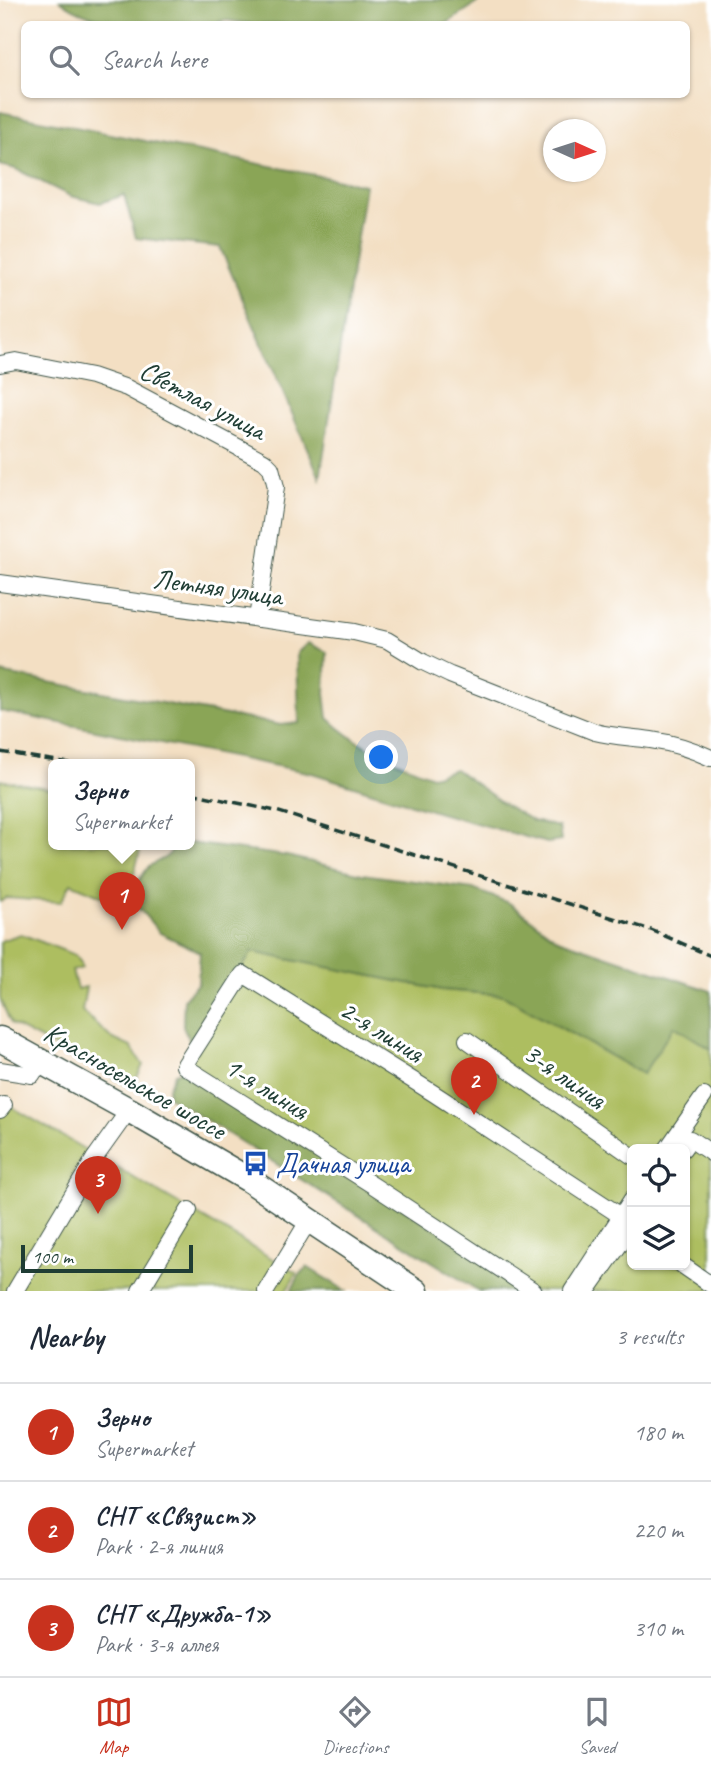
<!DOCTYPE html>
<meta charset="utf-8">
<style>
:root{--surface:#fff;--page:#f2f2f3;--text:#1f2937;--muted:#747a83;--line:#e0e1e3;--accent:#c8321e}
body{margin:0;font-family:Caveat,sans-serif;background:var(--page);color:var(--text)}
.controls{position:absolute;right:21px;bottom:21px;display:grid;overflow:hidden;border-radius:10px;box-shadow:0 2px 5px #0004}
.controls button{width:63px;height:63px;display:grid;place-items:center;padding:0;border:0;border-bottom:2px solid var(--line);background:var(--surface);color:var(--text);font:35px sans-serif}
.compass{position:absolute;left:543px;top:119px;width:63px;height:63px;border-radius:50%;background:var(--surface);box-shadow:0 2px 5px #0004;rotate:93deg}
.scale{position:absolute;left:21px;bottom:18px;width:172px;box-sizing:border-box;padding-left:7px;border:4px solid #1f3d34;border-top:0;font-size:19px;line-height:24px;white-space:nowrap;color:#1f3d34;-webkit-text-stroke:5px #fff;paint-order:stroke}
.you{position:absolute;left:382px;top:758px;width:24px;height:24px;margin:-18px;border:5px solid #fff;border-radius:50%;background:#1a73e8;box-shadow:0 0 0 10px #1a73e833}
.badge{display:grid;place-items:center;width:46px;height:46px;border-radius:50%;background:var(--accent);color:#fff;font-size:23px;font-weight:700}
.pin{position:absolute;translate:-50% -58px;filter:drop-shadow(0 2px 4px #0008)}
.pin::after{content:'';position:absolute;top:37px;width:24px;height:21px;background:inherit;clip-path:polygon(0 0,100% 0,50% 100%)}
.popup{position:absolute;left:48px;top:759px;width:147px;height:91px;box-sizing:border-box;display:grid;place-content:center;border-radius:10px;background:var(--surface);filter:drop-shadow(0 2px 5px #0005);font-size:23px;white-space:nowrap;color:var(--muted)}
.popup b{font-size:26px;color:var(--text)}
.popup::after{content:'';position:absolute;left:50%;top:100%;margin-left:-14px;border:14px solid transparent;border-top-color:var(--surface)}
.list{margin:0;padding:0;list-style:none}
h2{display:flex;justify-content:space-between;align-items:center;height:91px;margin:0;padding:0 28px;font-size:30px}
h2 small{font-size:23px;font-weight:400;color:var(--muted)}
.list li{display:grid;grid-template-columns:46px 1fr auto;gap:21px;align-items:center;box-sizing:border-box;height:98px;padding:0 28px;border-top:2px solid var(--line)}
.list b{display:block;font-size:26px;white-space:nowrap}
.list p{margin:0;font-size:23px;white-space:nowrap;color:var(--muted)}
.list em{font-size:23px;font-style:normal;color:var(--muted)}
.icon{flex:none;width:38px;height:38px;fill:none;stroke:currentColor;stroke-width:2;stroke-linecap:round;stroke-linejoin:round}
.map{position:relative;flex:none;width:711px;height:1291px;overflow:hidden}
.search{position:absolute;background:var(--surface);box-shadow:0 2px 5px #0004;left:21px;right:21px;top:21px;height:77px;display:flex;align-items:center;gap:18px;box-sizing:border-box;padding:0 24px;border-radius:10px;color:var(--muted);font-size:26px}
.sheet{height:385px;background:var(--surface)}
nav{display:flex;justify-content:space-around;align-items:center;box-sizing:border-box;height:98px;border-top:2px solid var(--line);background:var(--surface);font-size:19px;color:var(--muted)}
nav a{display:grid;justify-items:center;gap:4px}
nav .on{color:var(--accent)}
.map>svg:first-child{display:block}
.green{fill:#adbe61;stroke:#667e4a;stroke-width:2;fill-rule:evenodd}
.forest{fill:#8aa557;stroke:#547146;stroke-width:2}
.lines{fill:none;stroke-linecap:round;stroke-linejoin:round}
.minor-casing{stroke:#3f5549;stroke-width:18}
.highway-casing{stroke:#3f5549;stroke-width:27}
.minor{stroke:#fff;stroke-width:16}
.highway{stroke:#fff;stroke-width:24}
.rail{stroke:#1f3d34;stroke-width:3.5;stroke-dasharray:10 5;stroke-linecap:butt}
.labels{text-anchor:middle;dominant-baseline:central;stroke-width:6;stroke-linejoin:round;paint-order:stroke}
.street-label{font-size:28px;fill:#1f3d34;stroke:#fff}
.transit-label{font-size:28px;fill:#164399;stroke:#fff;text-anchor:start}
</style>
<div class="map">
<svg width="711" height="1291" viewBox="0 0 711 1291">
<rect width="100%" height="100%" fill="#fff"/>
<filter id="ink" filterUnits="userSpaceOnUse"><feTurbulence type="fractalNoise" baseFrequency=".0143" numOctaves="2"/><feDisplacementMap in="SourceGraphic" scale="14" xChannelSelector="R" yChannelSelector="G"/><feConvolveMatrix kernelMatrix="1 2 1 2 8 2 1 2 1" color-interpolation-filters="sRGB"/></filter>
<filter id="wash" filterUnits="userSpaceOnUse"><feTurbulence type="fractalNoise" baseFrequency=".00686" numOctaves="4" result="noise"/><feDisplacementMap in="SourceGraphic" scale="28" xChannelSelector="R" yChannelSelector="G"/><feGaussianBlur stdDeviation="1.57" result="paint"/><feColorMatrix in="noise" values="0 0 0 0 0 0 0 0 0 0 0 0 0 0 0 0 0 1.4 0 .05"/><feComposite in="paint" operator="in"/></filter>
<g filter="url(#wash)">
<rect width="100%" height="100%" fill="#f3dfc3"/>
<path class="green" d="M 0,780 L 54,789 L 54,844 L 142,844 L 131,883 L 109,899 L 71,883 L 61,902 L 7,898 L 0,902 Z
M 21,934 L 75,955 L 81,963 L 82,968 L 72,971 L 77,989 L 86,987 L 82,1011 L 111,1038 L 131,1047 L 143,1065 L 135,1081 L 128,1085 L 11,1024 L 0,999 L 0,942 L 3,940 Z
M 252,952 L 442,990 L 503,995 L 642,1074 L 674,1026 L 711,1049 L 711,1291 L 532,1291 L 180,1066 ZM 632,1149 L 685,1149 L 685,1265 L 632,1265 Z
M 0,1100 L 297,1273 L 286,1291 L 0,1291 Z"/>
<path class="forest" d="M 60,0 L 481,0 L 446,24 L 251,24 L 224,20 L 215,24 C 169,25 97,31 60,0 Z
M 0,112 L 365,185 L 320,478 L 220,247 L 136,238 L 124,195 L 100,203 L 70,196 L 16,169 L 0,165 Z
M 308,643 L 327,652 L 325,693 L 328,718 C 357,747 395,761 432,776 L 455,769 L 504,804 L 533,821 L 559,827 L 561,841 L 547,843 L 440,813 L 312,773 L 0,711 L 0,673 L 281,725 L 299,723 L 297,653 Z
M 190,843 L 287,856 L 362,874 L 473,889 L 509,903 L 558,939 L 711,991 L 711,1049 L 674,1026 L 643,1074 L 503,995 L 442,990 L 252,952 L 208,1021 L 191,1045 L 183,1026 L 184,999 L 198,983 L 200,952 L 160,933 L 143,913 L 127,898 L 149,866 L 166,857 L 179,844 Z
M 186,1069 L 532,1291 L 479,1291 L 168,1096 L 168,1088 L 175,1073 Z
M 307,1267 L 346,1291 L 291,1291 L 299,1276 Z"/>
</g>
<g filter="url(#ink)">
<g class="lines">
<defs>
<path id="minor" d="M 0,364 L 16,361 L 92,376 L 127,388 L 264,461 L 271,468 L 276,487 L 257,619
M 0,583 L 354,632 L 387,640 L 423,662 L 450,675 L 595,732 C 614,737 632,737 651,740 C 672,743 692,749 711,758
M 467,1040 L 632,1156
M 0,1070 L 32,1075 L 41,1061
M 0,1110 L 4,1105
M 667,1149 L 704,1096
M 683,1149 L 690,1139 L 711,1153
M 682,1265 L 711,1285
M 15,1291 L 94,1159 L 129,1110
M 140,1291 L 189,1210
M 266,1291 L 309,1220
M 534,1291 L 374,1186 L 184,1066 L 243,974 L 433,1093 L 621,1216 L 630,1223 L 632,1228
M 572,1291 L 632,1199
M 587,1291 L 632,1227"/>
<path id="highway" d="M 0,1039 L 129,1110 L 249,1180 L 416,1291"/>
</defs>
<use href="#minor" class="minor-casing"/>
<use href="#highway" class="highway-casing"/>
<use href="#minor" class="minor"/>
<use href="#highway" class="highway"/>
<path class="rail" d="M 0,752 L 76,764
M 190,793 L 276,811 L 651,930 L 711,956"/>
</g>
</g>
<defs>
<symbol id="bus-bare" viewBox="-9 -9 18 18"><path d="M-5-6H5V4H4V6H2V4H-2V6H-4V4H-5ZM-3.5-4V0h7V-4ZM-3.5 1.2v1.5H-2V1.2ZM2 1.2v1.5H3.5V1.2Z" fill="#1a4fb4" stroke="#fff" stroke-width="2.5" paint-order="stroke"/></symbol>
</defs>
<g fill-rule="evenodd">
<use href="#bus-bare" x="238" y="1146" width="35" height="35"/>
</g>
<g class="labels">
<g class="street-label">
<text transform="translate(203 400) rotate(28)">Светлая улица</text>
<text transform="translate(218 587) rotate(8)">Летняя улица</text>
<text transform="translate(382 1031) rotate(32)">2-я линия</text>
<text transform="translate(565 1076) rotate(35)">3-я линия</text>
<text transform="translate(135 1081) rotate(30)">Красносельское шоссе</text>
<text transform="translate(267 1088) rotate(32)">1-я линия</text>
</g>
<g class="transit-label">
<text x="276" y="1163">Дачная улица</text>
</g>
</g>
</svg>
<div class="controls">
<button><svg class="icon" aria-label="locate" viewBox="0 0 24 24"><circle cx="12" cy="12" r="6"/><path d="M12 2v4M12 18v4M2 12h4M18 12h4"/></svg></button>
<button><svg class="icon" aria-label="layers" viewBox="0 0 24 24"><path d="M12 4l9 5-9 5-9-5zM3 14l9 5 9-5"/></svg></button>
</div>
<svg class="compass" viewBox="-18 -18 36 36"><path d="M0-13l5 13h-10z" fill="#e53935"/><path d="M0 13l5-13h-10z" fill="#747a83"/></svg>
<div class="scale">100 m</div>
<div class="you"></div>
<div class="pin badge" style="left:122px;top:930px">1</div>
<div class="popup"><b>Зерно</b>Supermarket</div>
<div class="pin badge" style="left:474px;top:1115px">2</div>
<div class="pin badge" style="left:98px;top:1214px">3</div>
<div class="search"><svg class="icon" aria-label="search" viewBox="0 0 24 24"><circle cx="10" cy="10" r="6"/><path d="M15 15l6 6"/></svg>Search here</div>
</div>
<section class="sheet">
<h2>Nearby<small>3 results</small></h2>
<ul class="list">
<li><span class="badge">1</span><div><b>Зерно</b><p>Supermarket</p></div><em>180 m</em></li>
<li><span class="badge">2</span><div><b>СНТ «Связист»</b><p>Park · 2-я линия</p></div><em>220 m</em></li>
<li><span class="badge">3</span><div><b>СНТ «Дружба-1»</b><p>Park · 3-я аллея</p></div><em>310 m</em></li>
</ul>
</section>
<nav>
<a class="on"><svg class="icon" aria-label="map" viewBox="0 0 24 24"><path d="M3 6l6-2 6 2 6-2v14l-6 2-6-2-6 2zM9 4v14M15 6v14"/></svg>Map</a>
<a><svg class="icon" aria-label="directions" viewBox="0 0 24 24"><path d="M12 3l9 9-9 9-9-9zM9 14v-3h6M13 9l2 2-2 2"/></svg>Directions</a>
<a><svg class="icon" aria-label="saved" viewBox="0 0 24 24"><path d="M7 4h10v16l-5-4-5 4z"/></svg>Saved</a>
</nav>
